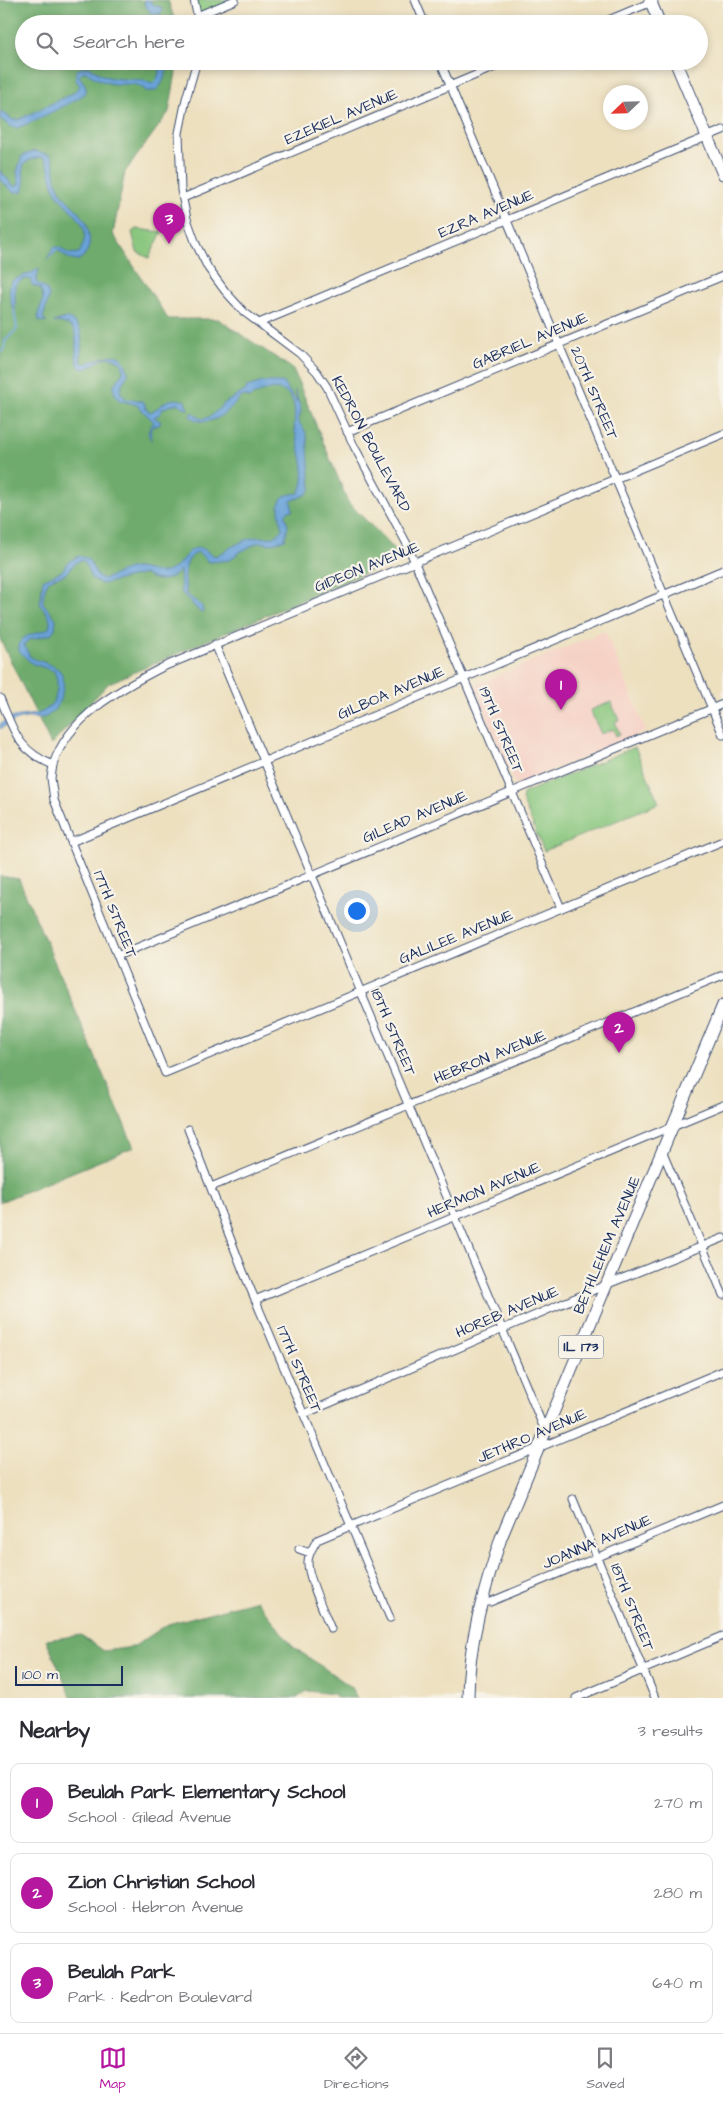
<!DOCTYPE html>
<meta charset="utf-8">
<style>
:root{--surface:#fff;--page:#f7f7f7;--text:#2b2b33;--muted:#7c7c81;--line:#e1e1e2;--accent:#b5179e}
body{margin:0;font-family:"Architects Daughter",sans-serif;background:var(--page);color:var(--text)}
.compass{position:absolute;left:603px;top:85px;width:45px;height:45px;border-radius:50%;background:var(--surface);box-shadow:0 2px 8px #0003;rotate:247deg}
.scale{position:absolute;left:15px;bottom:12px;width:108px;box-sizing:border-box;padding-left:5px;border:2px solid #1b2f5e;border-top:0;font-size:14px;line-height:18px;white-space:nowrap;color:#1b2f5e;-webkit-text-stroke:4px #f7f3e8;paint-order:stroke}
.you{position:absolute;left:356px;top:910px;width:18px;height:18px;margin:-12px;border:4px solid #fff;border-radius:50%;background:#1a73e8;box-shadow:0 0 0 8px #1a73e833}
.badge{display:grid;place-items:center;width:32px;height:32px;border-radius:50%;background:var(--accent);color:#fff;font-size:16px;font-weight:700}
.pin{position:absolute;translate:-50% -41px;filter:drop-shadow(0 1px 2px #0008)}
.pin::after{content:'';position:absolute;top:26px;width:18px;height:15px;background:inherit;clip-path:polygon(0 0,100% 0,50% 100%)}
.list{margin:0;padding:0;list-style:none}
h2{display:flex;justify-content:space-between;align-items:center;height:65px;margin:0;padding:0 20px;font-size:21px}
h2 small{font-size:16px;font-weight:400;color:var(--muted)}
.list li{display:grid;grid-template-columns:32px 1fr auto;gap:15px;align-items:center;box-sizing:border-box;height:80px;margin:0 10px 10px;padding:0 10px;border:1px solid var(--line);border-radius:10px}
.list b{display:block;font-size:19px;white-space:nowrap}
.list p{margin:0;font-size:16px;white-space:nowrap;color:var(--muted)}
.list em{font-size:16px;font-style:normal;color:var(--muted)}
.icon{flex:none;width:28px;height:28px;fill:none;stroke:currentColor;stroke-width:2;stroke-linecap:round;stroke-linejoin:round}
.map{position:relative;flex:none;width:723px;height:1698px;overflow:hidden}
.search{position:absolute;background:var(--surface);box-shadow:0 2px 8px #0003;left:15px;right:15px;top:15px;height:55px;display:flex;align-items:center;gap:12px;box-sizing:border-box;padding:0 18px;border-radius:28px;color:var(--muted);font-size:19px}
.sheet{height:335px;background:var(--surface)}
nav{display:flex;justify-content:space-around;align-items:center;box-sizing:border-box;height:70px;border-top:1px solid var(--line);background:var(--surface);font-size:14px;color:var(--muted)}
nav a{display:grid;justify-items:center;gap:2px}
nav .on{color:var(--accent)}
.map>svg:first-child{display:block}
.built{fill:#f6d1c5}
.green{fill:#88c67d;stroke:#527a6e}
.forest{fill:#6eab6c;stroke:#446d65}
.water{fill:#69a2d8;stroke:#42689b}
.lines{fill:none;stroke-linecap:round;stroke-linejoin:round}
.stream{stroke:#69a2d8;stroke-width:2}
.minor-casing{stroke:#3a4a6d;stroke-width:9}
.primary-casing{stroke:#3a4a6d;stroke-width:13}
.minor{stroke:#fff;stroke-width:7}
.primary{stroke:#fff;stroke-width:11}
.labels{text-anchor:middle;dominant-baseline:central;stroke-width:4.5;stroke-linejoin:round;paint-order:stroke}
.shield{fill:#f7f3e8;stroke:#5d6a87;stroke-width:1}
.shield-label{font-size:14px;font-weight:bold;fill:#1b2f5e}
.street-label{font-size:15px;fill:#1b2f5e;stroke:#f7f3e8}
</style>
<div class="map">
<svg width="723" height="1698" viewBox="0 0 723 1698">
<rect width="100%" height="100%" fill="#f7f3e8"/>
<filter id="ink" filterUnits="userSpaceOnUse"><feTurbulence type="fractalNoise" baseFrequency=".02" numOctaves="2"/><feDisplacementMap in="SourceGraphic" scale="10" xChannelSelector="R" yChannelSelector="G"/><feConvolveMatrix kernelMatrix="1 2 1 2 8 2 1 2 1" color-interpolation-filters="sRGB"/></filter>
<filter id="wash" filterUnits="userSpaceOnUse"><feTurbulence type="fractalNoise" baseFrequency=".0096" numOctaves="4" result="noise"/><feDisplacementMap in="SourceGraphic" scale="20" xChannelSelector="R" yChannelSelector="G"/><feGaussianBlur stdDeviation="1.12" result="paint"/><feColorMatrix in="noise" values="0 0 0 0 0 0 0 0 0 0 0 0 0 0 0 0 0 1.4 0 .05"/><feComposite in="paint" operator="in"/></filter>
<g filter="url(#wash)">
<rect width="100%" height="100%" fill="#ede0bf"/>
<path class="built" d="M 605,631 L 646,731 L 519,784 L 514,783 L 475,688 L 478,684 Z"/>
<path class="green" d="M 194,0 L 235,0 L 197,16 Z
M 136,229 L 162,232 L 149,258 L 137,252 L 132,232 Z
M 611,702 L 619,720 L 615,722 L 620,734 L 616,736 L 613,729 L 601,734 L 590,710 Z
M 635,747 L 659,803 L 544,851 L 522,799 L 524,793 Z"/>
<path class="forest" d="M 0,0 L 168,0 L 176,24 L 24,24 L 24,61 L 178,61 L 169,112 L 125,172 L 113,234 L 168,319 L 218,319 L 293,369 L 348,502 L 402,557 L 109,683 L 51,745 L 0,639 Z
M 0,876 L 19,879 L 134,1147 L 0,1202 Z
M 257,1600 L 292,1646 L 350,1686 L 357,1698 L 337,1698 L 334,1694 L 307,1691 L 297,1698 L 72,1698 L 46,1640 L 81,1635 L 104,1651 L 133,1647 L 168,1624 Z"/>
<path class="water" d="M 145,0 L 150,0 L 152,4 L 162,8 L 161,14 L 152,14 L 144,4 Z
M 163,61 L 169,61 C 167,72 164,84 155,91 L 146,91 C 135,79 124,87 109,83 C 100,81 92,76 84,71 L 79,76 C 82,81 89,87 85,93 C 83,98 21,128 16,128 C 10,128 5,122 0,118 L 1,111 L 13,120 L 18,120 L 73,93 L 80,86 L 76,80 L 76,71 C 79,69 83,67 87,67 C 93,68 99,74 105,76 C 121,82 137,76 152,84 L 157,79 Z
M 34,151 L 50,155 C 57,165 53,177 59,188 C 68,208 87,210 89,236 C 90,242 89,249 85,254 C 75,268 67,256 57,250 L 46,261 L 54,247 L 59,247 L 69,254 L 79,253 C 98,221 66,213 55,190 C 50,180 50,163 43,157 L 32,159 L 24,164 C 21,174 27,182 22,192 L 13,192 L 0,179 L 0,170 L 13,186 L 17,186 L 19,184 L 17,172 L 22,156 Z
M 39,268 L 36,282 L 47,290 L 49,296 L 43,318 L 47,322 L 39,321 C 35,308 48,305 40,288 L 32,285 L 30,279 L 23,279 L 15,285 L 15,312 C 10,302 8,293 11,282 C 20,275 30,276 39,268 Z
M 67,318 C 89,329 79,343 81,362 L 84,364 C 102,359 124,343 128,374 L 122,384 L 120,392 L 127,400 L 133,399 L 144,402 L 146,409 L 150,412 C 165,406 165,395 185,401 L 188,410 L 178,403 L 163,408 L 160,414 L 154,417 L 161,422 L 159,425 L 153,426 L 150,430 L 152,441 C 146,433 148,429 154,422 L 137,405 L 119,400 L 114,392 L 114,384 C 119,379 122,376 123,370 C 123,366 122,362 118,360 C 102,351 95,368 83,369 C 82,369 81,368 80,368 C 68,349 90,323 53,322 Z
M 263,382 L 282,382 L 297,402 L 295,390 L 301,411 L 298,421 L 305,431 L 307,438 L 311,488 L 307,494 L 291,501 L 293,510 L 287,512 L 285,516 L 288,525 L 285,539 L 270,544 L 259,542 L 238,553 L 230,560 L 209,562 L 198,552 C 181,560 185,579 186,594 L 202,606 L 203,612 L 201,613 L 181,592 L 180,570 C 169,582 157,583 144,574 L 102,584 L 91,578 L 85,562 L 80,560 C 72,565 71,569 65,574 C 62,576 57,576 53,578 C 45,581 43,595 43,603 L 56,619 L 55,628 L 51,634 L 28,640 L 24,645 L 30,657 C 38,661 52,664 59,670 C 70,681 59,712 45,717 C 39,720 31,717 25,718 C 16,719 8,725 0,729 L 0,724 C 5,721 9,718 14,717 C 23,715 34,716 42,712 C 57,705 61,685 54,671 L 31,663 L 19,651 C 17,633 38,635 49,628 C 53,618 45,611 40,604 L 43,580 L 62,571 L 68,562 L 79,556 L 88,559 L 98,577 L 104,579 C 114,576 126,568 137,568 C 152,569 157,578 174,568 C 185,561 188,544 204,549 L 210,554 L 216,556 C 227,550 240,541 252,538 C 264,535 273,542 282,530 C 282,520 273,500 287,495 C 290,494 295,494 299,493 C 309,477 299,449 295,432 C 293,423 296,414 294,405 C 289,382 263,389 249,398 L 245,396 C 238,397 238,401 233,406 C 221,418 205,428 190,416 L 192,412 L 201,419 L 210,417 L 225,403 L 245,391 L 247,387 Z"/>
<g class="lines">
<path class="stream" d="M 0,352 L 4,350 L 5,341 L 17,329 L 14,310"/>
</g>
</g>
<g filter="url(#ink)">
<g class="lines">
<defs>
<path id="minor" d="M 194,0 L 199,24
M 415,0 L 425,24
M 197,16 L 235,0
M 599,24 L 654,1
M 197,61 L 186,99 L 179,133 L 181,190 L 187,219 L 196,244 L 208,268 L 225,291 L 244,312 L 300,354 L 317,372 L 327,387 L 354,446 L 407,544 L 561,908
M 440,61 L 723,735
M 183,198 L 509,61
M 259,323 L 723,130
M 347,432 L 723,276
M 215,644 L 545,1431
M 0,698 C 14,731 17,750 53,765 L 51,778 L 54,800 L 165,1073 L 723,841
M 53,765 C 68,717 120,689 163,667 L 723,434
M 71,842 L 723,570
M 117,956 L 723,704
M 188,1129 L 243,1271 L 390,1618
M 662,1151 L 723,1295
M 211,1187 L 723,975
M 255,1300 L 723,1105
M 304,1414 L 608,1284 L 723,1238
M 573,1499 L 655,1698
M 299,1549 L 310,1553
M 481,1602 L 490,1602 L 723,1505
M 331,1629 C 325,1614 307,1576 308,1562 C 308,1554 313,1547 317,1540 L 723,1371
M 576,1698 L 723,1636"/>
<path id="primary" d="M 650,0 L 660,24
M 675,61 L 723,174
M 468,1698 C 468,1643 484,1590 501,1538 L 723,1005"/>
</defs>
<use href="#minor" class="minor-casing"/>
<use href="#primary" class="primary-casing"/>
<use href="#minor" class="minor"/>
<use href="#primary" class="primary"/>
</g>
</g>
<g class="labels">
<rect class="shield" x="558.5" y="1335.5" width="45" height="23" rx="4"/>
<g class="shield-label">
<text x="581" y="1347">IL 173</text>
</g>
<g class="street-label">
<text transform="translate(341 117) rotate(-23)">EZEKIEL AVENUE</text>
<text transform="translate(486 214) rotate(-23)">EZRA AVENUE</text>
<text transform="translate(530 341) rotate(-23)">GABRIEL AVENUE</text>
<text transform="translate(594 393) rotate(67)">20TH STREET</text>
<text transform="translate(371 444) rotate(62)">KEDRON BOULEVARD</text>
<text transform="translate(367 567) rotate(-22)">GIDEON AVENUE</text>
<text transform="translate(391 693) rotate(-23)">GILBOA AVENUE</text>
<text transform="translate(501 730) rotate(67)">19TH STREET</text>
<text transform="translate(415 817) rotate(-23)">GILEAD AVENUE</text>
<text transform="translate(115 914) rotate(68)">17TH STREET</text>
<text transform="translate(456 937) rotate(-22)">GALILEE AVENUE</text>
<text transform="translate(393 1032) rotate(67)">18TH STREET</text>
<text transform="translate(490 1057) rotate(-22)">HEBRON AVENUE</text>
<text transform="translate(484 1190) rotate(-23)">HERMON AVENUE</text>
<text transform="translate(607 1245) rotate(-67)">BETHLEHEM AVENUE</text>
<text transform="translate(507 1312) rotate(-23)">HOREB AVENUE</text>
<text transform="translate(299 1369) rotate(67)">17TH STREET</text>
<text transform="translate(532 1436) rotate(-23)">JETHRO AVENUE</text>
<text transform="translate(597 1542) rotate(-23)">JOANNA AVENUE</text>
<text transform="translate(632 1607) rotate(68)">18TH STREET</text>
</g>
</g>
</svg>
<svg class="compass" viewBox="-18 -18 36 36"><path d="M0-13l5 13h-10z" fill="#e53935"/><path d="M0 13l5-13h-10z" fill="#7c7c81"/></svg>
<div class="scale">100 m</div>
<div class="you"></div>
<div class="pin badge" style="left:561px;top:710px">1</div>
<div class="pin badge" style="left:619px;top:1053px">2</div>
<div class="pin badge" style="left:169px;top:244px">3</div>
<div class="search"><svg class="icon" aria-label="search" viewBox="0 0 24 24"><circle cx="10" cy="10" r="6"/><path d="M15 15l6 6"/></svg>Search here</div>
</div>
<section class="sheet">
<h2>Nearby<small>3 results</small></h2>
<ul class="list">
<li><span class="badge">1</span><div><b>Beulah Park Elementary School</b><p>School · Gilead Avenue</p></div><em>270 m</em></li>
<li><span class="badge">2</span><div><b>Zion Christian School</b><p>School · Hebron Avenue</p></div><em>280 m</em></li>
<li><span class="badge">3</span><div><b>Beulah Park</b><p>Park · Kedron Boulevard</p></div><em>640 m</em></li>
</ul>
</section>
<nav>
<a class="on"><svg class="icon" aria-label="map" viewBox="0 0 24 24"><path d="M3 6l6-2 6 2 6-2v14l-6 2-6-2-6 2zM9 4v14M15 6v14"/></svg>Map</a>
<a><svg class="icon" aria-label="directions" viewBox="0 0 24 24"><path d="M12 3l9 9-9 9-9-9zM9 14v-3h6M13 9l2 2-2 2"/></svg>Directions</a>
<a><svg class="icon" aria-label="saved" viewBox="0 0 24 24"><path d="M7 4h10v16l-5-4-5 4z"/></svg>Saved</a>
</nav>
